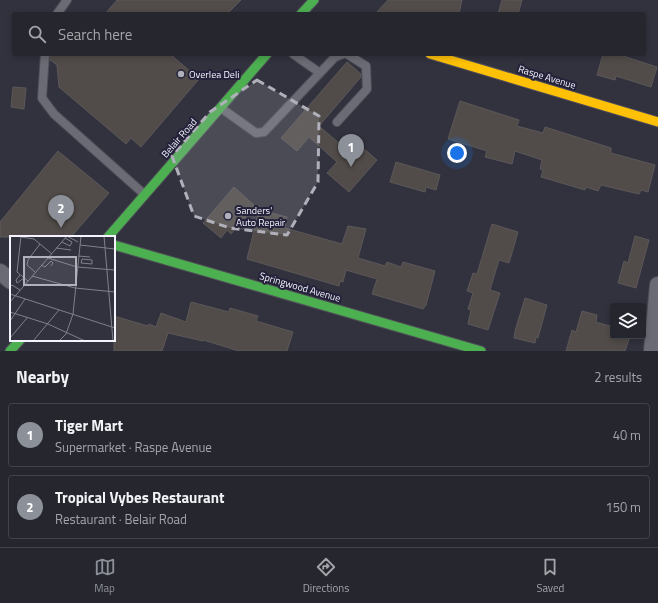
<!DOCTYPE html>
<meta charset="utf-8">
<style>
:root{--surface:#26262e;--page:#32323a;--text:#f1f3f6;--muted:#a4a5aa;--line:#42434a;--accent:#8c9099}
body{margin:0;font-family:"Titillium Web",sans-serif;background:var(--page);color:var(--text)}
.controls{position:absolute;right:12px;bottom:12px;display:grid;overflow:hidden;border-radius:4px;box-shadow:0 2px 6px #0003}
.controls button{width:36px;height:36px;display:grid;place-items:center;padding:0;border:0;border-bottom:1px solid var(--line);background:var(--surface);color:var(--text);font:20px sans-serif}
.you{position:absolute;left:457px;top:153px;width:14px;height:14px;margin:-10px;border:3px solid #fff;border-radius:50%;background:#1a73e8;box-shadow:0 0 0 6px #1a73e833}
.badge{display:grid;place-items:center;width:26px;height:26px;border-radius:50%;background:var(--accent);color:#fff;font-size:13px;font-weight:700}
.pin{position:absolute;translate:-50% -33px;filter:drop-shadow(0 1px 2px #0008)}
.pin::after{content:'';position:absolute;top:21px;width:14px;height:12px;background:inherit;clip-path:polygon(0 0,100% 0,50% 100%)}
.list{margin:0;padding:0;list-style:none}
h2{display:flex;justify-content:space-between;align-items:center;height:52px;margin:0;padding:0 16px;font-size:17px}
h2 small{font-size:13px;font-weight:400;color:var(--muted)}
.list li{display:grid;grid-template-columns:26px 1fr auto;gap:12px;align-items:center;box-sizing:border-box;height:64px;margin:0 8px 8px;padding:0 8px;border:1px solid var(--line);border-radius:4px}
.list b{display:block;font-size:15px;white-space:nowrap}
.list p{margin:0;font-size:13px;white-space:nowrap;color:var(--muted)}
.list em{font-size:13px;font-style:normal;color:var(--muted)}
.icon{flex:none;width:22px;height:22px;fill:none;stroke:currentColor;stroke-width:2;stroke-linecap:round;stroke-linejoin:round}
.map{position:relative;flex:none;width:658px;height:351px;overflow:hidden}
.search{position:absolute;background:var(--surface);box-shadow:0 2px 6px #0003;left:12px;right:12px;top:12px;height:44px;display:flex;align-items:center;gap:10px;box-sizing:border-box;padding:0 14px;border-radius:4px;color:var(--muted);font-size:15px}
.sheet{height:196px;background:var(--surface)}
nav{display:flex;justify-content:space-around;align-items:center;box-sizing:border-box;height:56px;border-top:1px solid var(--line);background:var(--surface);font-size:11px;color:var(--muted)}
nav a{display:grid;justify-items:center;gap:2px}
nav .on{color:var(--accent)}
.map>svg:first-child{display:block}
.building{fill:#514c49;stroke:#5c585a}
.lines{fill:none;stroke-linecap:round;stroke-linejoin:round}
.lane-casing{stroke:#4f4e58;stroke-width:10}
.street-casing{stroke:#4f4e58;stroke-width:18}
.fast-casing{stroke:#4f4e58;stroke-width:11}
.slow-casing{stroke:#4f4e58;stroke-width:11}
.lane{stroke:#6b6b75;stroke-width:8}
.street{stroke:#6b6b75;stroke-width:16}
.fast{stroke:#4caf50;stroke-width:9}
.slow{stroke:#ffc107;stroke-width:9}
.marked{fill:#b0b0bb;fill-opacity:0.2;stroke:#b0b0bb;stroke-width:3;stroke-dasharray:8 5;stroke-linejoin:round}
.poi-dot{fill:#b0b0bb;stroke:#23223a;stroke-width:1.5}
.labels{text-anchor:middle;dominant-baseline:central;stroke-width:4;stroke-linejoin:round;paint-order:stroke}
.poi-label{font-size:10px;fill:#f4f4fe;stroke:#23223a;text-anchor:start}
.street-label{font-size:10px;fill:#f4f4fe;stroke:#23223a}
.inset-road{fill:none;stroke:#80808b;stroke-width:1}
.view{fill:#b0b0bb;fill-opacity:0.15;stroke:#b0b0bb;stroke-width:2}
.inset-edge{fill:none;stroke:#f4f4fe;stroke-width:2}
</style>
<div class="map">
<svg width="658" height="351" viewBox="0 0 658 351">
<rect width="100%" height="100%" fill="#32323e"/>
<path class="building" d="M 117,0 L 241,0 L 227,14 L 105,14 Z
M 388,0 L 462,0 L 459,14 L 375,14 Z
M 502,0 L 522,0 L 518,14 L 498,14 Z
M 50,54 L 170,54 L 199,79 L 141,147 L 131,138 L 126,144 L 59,87 L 57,65 L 50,60 Z
M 603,54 L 617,54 L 657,67 L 651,87 L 616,76 L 615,80 L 597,75 Z
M 347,62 L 361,74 L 361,77 L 319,126 L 347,150 L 355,141 L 377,160 L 349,192 L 327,173 L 337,162 L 309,137 L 297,151 L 281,138 Z
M 13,87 L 26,88 L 24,109 L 11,107 Z
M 460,101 L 519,120 L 517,126 L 543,133 L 545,127 L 611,148 L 611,153 L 655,165 L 648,192 L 641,190 L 639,194 L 601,185 L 598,191 L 586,187 L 585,190 L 541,177 L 543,170 L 540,169 L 542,160 L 515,151 L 512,164 L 485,157 L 487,151 L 448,139 Z
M 58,151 L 109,193 L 71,237 L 0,237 L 0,222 Z
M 396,162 L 440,175 L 436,190 L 426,187 L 425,192 L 390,182 Z
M 234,187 L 255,206 L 231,234 L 227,230 L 221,238 L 203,223 Z
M 259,210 L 287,217 L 285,228 L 342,244 L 348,226 L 366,229 L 358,258 L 385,266 L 387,262 L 401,267 L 403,262 L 435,271 L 426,305 L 423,309 L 372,294 L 377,279 L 346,270 L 343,282 L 340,281 L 339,286 L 247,259 Z
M 492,224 L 518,232 L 509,263 L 499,260 L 490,290 L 500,293 L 488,330 L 468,324 L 471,310 L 468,309 L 473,293 L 467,291 L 473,273 L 477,274 Z
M 635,236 L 649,240 L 636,288 L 618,283 L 624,261 L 628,263 Z
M 525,298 L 547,305 L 538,338 L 536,337 L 535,343 L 514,338 L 515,331 Z
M 191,302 L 229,312 L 230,308 L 258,316 L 256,321 L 293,332 L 287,351 L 239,351 L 203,340 L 203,341 L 168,333 L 162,351 L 114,351 L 114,316 L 148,326 L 149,324 L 156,327 L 161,313 L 186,322 Z
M 582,311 L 597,315 L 596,322 L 613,327 L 613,336 L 630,336 L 625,351 L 566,351 L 572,330 L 576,332 Z"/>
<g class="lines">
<defs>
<path id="lane" d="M 57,14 L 67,0
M 45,54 L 42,98 L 54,114 L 144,194
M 293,54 L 320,73
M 221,108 L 256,133 L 264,132 L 335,57 L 343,54
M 337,122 L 367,89 L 366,66 L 347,54"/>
<path id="street" d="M 0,272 L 11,281
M 652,351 L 658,285"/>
<path id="fast" d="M 301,14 L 314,0
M 108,237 L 267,54
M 114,245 L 481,351
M 10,351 L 20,340"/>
<path id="slow" d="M 430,54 L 658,122"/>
</defs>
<use href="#lane" class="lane-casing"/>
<use href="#street" class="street-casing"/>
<use href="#fast" class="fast-casing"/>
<use href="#slow" class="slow-casing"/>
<use href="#lane" class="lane"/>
<use href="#street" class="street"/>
<use href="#fast" class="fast"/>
<use href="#slow" class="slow"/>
</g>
<path class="marked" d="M 257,80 L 319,116 L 318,182 L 287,235 L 230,228 L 194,216 L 172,156 L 210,112 Z"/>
<g class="poi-dot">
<circle cx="181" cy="74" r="4"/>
<circle cx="228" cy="216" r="4"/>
</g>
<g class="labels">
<g class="poi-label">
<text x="189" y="74">Overlea Deli</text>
<text x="236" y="210">Sanders'<tspan x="236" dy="12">Auto Repair</tspan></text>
</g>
<g class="street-label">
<text transform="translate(547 77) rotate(17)">Raspe Avenue</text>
<text transform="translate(179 138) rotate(-49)">Belair Road</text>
<text transform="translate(300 287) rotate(16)">Springwood Avenue</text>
</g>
</g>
<g transform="translate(10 236)">
<rect width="105" height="105" fill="#32323e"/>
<path class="inset-road" d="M 11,0 L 7,36 L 18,45M 57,0 L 68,6M 94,0 L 103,105M 11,1 L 24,3 L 42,18M 52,6 L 60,10 L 62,6 L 55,2M 70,9 L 105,13M 46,12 L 61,14M 68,20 L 80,21M 38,22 L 67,31 L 105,34M 72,23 L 82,24 L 82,28 L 71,27 ZM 31,29 L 35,31 L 41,25 L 43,27 L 41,30M 25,36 L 17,29 L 18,24 L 30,8M 10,39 L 6,44 L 7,47 L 14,42M 22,40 L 65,52 L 105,56M 0,51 L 2,49 L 10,54M 0,58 L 105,92M 0,66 L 57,0M 0,76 L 38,88 L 75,105M 0,85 L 15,63M 0,102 L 17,82M 23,105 L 49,74M 49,105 L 56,98 L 63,78 L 71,0"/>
<path class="view" d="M 14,21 L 66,21 L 66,49 L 14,49 Z"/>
<rect width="105" height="105" class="inset-edge"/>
</g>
</svg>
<div class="controls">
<button><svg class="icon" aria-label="layers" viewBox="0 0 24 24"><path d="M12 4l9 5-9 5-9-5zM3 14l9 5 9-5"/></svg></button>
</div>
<div class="you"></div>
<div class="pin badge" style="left:351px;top:167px">1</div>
<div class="pin badge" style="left:61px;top:228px">2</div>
<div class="search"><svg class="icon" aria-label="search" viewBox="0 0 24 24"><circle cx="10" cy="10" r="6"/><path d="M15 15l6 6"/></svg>Search here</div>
</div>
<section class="sheet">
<h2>Nearby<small>2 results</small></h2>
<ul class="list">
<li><span class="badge">1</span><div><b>Tiger Mart</b><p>Supermarket · Raspe Avenue</p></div><em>40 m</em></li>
<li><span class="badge">2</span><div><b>Tropical Vybes Restaurant</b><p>Restaurant · Belair Road</p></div><em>150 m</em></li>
</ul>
</section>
<nav>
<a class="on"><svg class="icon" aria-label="map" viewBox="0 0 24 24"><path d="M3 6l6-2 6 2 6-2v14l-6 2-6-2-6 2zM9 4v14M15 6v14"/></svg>Map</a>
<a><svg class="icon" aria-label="directions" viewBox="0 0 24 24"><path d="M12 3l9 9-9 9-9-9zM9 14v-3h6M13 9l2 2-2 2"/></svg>Directions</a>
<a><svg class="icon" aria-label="saved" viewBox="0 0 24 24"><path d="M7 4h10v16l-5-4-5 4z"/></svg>Saved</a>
</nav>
